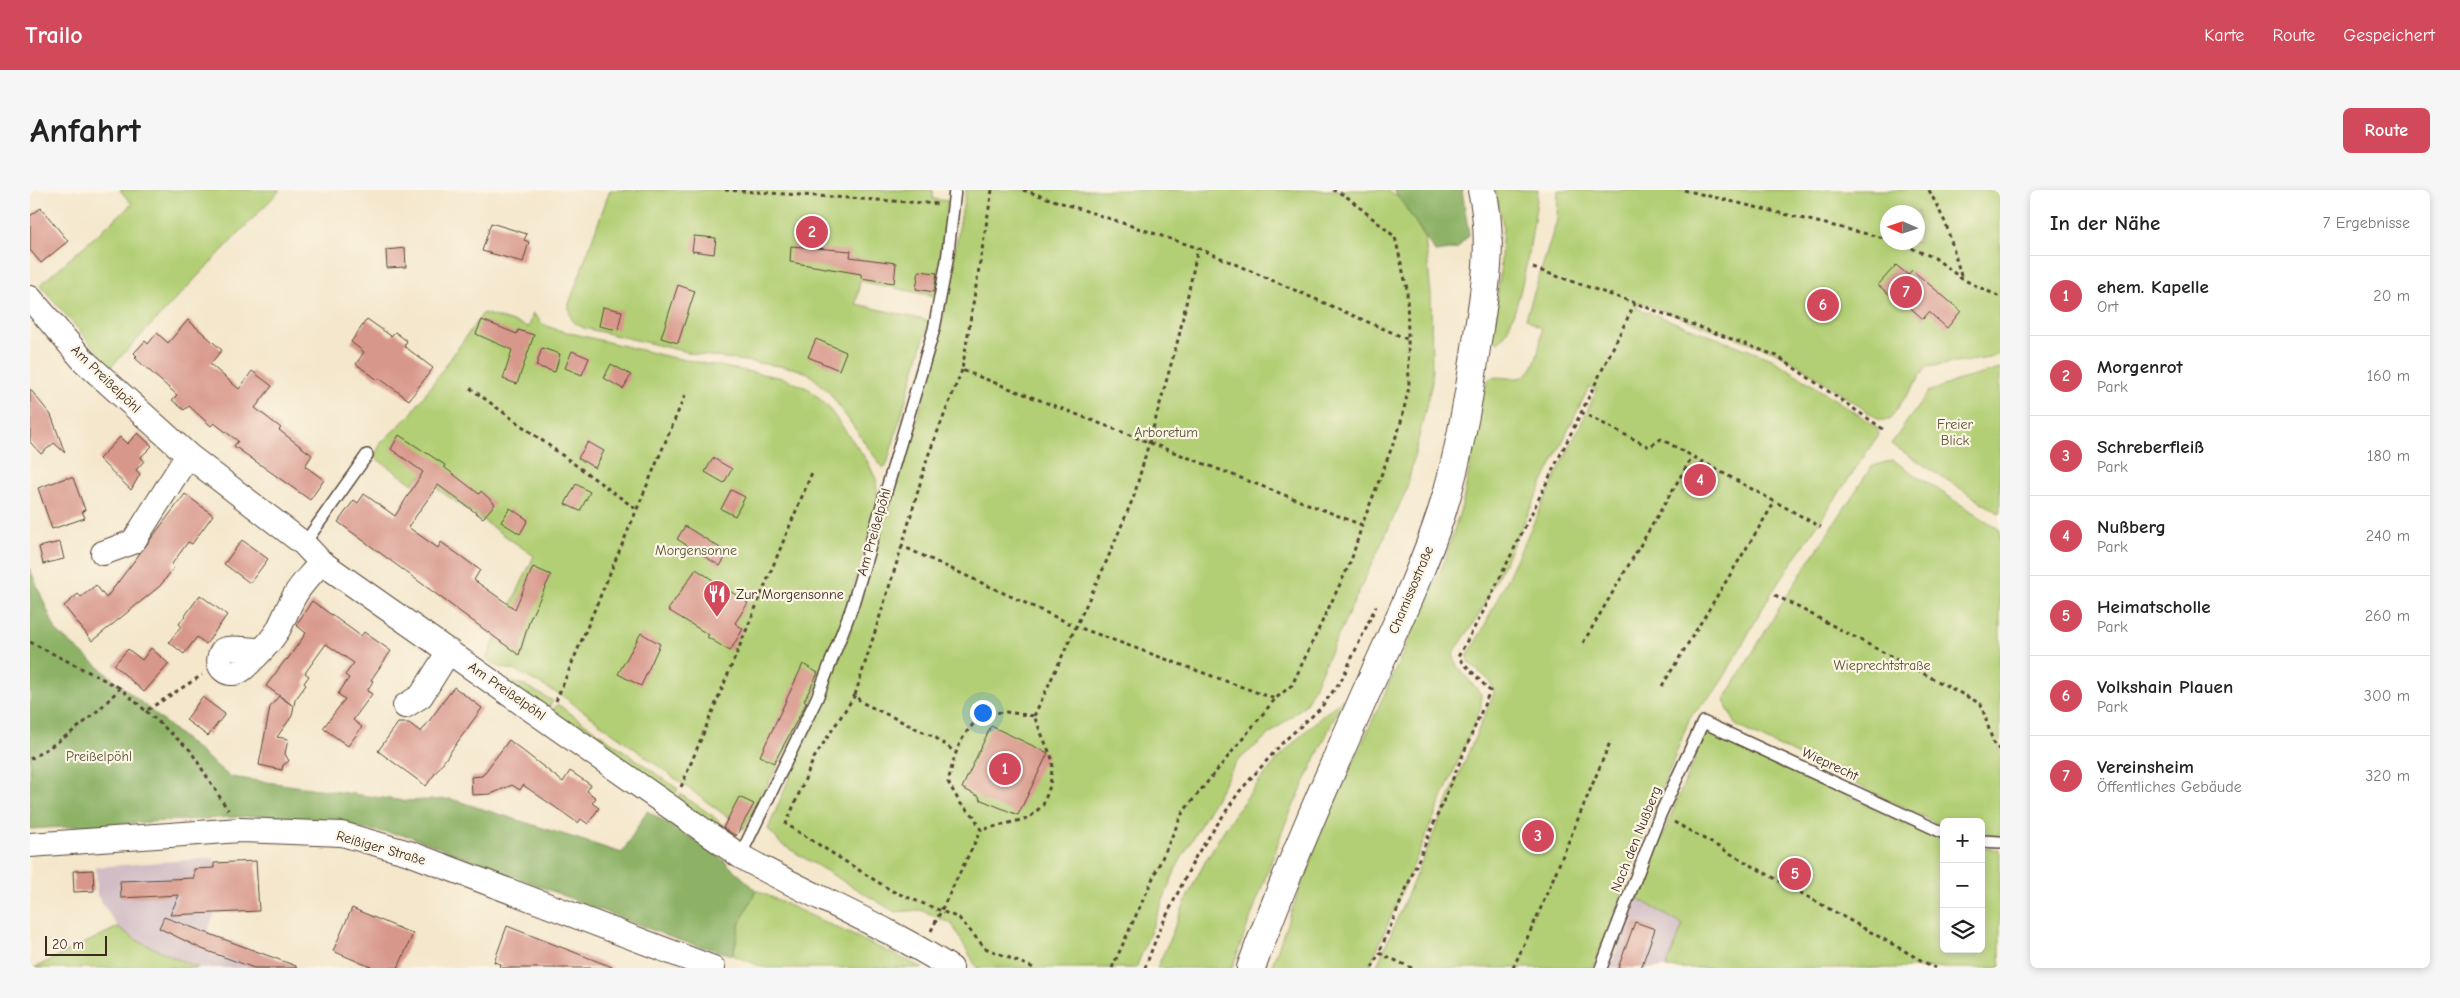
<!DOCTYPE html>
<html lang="de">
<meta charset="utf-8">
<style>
:root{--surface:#fff;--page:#f6f6f6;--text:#222;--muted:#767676;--line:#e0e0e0;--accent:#d1495b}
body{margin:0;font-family:"Comic Neue",sans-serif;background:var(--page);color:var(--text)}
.controls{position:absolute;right:15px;bottom:15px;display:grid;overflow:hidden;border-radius:8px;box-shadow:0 2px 8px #0003}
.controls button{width:45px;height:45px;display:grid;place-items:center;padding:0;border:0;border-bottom:1px solid var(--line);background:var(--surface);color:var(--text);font:25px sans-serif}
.compass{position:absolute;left:1850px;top:15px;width:45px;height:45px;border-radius:50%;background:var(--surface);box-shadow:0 2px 8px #0003;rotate:273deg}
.scale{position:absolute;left:15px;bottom:12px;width:62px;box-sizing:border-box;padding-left:5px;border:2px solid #3b2a1e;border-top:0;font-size:14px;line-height:18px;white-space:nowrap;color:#3b2a1e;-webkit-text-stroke:4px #fcf5e5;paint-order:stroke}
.you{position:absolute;left:952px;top:522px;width:18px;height:18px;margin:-12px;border:4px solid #fff;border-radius:50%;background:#1a73e8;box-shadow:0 0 0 8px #1a73e833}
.badge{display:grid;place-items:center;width:32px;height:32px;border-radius:50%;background:var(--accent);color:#fff;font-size:16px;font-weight:700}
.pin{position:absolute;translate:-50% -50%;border:2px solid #fff;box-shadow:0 1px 5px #0006}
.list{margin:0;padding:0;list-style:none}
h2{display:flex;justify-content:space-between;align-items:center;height:65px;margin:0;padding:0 20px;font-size:21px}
h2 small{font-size:16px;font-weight:400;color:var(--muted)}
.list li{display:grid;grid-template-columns:32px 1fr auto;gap:15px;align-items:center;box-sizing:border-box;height:80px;padding:0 20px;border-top:1px solid var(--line)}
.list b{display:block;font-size:19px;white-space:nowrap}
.list p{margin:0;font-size:16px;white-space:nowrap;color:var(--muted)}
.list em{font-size:16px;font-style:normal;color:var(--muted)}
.icon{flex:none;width:28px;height:28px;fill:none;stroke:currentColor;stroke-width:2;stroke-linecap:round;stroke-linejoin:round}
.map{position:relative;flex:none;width:1970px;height:778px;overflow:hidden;border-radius:8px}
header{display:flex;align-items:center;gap:30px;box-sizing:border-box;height:70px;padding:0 25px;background:var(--accent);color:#fff}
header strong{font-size:24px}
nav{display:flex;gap:28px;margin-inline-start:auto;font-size:18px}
.intro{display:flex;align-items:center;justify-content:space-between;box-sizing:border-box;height:120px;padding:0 30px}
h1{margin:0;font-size:35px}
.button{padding:12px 22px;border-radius:8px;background:var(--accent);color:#fff;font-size:18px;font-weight:700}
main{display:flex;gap:30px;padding:0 30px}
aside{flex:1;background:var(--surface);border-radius:8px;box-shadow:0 2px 8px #0003}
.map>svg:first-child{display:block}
.industrial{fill:#d2bdc6}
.green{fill:#b2cf75;stroke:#767c4a;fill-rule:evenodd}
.forest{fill:#8db266;stroke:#646e42}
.building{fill:#d8978b}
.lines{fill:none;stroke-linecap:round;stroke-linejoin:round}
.service-casing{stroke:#574638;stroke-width:14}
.minor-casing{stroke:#574638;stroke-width:26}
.tertiary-casing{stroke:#574638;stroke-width:30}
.path{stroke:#574638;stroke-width:3;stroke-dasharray:4 4;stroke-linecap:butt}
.service{stroke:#fff;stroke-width:11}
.minor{stroke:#fff;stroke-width:24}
.tertiary{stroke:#fff;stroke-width:28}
.labels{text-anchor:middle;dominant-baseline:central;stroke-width:4.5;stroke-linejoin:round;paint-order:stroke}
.street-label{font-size:14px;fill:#3b2a1e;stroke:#fcf5e5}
.park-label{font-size:14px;fill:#595334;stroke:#fcf5e5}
.poi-label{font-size:14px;fill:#3b2a1e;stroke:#fcf5e5;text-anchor:start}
</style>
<header>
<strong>Trailo</strong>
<nav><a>Karte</a><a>Route</a><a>Gespeichert</a></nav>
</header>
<div class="intro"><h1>Anfahrt</h1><a class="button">Route</a></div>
<main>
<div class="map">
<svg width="1970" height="778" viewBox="0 0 1970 778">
<rect width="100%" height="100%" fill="#fcf5e5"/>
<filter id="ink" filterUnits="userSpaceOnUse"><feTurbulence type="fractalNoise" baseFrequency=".02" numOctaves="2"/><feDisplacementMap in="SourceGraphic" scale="10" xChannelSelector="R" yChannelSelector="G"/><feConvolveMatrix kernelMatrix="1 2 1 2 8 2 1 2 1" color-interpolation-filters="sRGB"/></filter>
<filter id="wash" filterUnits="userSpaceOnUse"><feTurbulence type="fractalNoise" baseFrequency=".0096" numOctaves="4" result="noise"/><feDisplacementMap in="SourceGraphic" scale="20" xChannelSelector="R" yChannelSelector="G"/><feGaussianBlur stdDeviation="1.12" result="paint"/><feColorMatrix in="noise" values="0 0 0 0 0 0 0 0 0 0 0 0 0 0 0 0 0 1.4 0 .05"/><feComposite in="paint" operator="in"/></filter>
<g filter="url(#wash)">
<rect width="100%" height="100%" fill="#f4e7cc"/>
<path class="industrial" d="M 184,668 L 186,714 L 184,726 L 177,742 L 264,775 L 263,778 L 168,778 L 106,750 L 88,737 L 67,705 L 66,677 Z
M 1607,708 L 1653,735 L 1636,778 L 1580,778 Z"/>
<path class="green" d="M 90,0 L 250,0 L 81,177 L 10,95 L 102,14 Z
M 580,0 L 903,0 L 903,9 L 918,11 L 905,106 L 830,91 L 826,114 L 899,131 L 856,277 L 852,277 L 799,202 L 778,183 L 763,178 L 666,164 L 554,138 C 541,132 539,127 539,114 Z
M 936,0 L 1355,0 L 1370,7 L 1395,48 L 1401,104 L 1402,192 L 1376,301 L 1276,514 L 1206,572 L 1146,678 L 1106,778 L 947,778 L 922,734 L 891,720 L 865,722 L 751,654 L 738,639 L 820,442 L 904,174 Z
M 1465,0 L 1508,0 C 1505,28 1489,141 1467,153 L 1464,150 L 1463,135 L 1470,85 L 1473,35 Z
M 1528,0 L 1970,0 L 1970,164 L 1960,168 L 1897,177 L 1859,230 L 1850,230 L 1766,173 L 1743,161 L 1608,112 L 1607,118 L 1742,169 L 1846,236 L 1849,244 L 1740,405 L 1688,498 L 1660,527 L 1563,778 L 1346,778 L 1464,503 L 1460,491 L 1438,472 L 1438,465 L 1453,439 L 1567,200 L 1559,197 L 1449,425 L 1423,464 L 1427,476 L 1451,504 L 1451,518 L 1339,778 L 1241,778 L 1284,659 L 1413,375 L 1433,312 L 1454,200 L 1460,188 C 1470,186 1478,189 1487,188 C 1507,186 1510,154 1512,139 L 1496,128 L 1527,30 ZM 1858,22 L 1888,22 L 1888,52 L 1858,52 Z
M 453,123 L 499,137 L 503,123 L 513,134 L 524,139 L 640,167 L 753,188 L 779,199 L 797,216 L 836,269 L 846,289 L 848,315 L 817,417 L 784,508 L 714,639 L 534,507 L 486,481 L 463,475 L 456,469 L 504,366 L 389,286 L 383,294 L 344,267 L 351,253 L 381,224 Z
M 1970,179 L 1970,324 L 1861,254 L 1898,202 L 1926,191 Z
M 1863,270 L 1970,340 L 1970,647 L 1951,644 L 1951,632 L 1914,632 L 1914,635 L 1906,633 L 1707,536 L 1697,518 L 1695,509 L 1754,410 L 1842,276 Z
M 478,491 L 494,495 L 523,511 L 517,520 Z
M 1313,509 L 1255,634 L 1202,778 L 1127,778 C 1141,748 1152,716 1167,687 C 1203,618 1251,557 1313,509 Z
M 527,514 L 648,599 L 643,609 L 522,522 Z
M 1677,545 L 1699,547 L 1873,633 L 1914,649 L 1914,759 L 1951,759 L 1951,657 L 1970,660 L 1970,778 L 1636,778 L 1653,735 L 1607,708 L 1672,550 Z
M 650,604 L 683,626 L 709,651 L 647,613 Z
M 726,700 L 893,778 L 735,778 L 703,765 L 710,733 Z
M 88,737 L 106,750 L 168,778 L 4,778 Z"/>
<path class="forest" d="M 1364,0 L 1432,0 L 1439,45 L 1427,59 L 1405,62 Z
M 0,379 L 26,441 L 200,587 L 374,611 L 421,609 L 592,663 L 617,621 L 684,662 L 726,700 L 710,733 L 703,765 L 648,750 L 380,646 L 239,625 L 0,639 Z"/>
<g id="blocks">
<path class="building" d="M 11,18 L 38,51 L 11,73 L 0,60 L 0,26 Z
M 461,33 L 497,44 L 494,50 L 499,52 L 493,72 L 452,61 Z
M 664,46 L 686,48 L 684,64 L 662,61 Z
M 761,56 L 821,61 L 820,67 L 866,73 L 864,93 L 831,88 L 831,84 L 760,72 Z
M 375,58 L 376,77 L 357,78 L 356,60 Z
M 1866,75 L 1878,85 L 1882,80 L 1931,121 L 1917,138 L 1899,122 L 1893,129 L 1864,103 L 1861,106 L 1848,95 Z
M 889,81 L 907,83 L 904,102 L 886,99 Z
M 648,95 L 665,101 L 648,153 L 631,148 Z
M 573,117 L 592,121 L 588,140 L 569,136 Z
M 337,129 L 361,146 L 365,142 L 377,151 L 374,156 L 403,178 L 379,210 L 349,188 L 348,190 L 326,174 L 334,162 L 321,152 Z
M 158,130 L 192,160 L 180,174 L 209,199 L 222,181 L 242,196 L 225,218 L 251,238 L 249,240 L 282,265 L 275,276 L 294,290 L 280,310 L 204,256 L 208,251 L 184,233 L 181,236 L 159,216 L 154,220 L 142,210 L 147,205 L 105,168 L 107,166 L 104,163 L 115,151 L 118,154 L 127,143 L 138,153 Z
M 452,130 L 487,144 L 488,140 L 504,145 L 487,194 L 473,189 L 482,160 L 446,144 Z
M 786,149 L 816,162 L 809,180 L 778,167 Z
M 512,158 L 530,164 L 525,182 L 506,176 Z
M 542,161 L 559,168 L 552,185 L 535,178 Z
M 581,174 L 601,185 L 593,199 L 574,188 Z
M 0,199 L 21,225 L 35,263 L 24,253 L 11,264 L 0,252 Z
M 108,243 L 122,256 L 111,267 L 114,271 L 106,280 L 110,284 L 101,300 L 69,269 L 90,247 L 97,254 Z
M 369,245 L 415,275 L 414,277 L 449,304 L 451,301 L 465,314 L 453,328 L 408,295 L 378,337 L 408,358 L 411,352 L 450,380 L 444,390 L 485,419 L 503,377 L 521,385 L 500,429 L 489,465 L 308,332 L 324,310 L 328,313 L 334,304 L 365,326 L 393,282 L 361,259 Z
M 558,252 L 574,261 L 565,278 L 548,268 Z
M 683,268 L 702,279 L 694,293 L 675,282 Z
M 36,288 L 43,288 L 55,320 L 52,321 L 55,328 L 22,339 L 8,298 Z
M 546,294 L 560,302 L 550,321 L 535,314 Z
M 701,300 L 715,307 L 705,326 L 691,319 Z
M 155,304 L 183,325 L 162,354 L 158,352 L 142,374 L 143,379 L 130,396 L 62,451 L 34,416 L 48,404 L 51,407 L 66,395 L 76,408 Z
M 480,318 L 498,330 L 490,344 L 471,332 Z
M 655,336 L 698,363 L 690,376 L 647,349 Z
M 212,350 L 238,369 L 220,393 L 194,374 Z
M 30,352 L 34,369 L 13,374 L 9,357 Z
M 666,379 L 718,413 L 705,433 L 713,439 L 700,461 L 677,447 L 679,445 L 638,420 Z
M 170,405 L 197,425 L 176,454 L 167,447 L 154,464 L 139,452 L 151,436 L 149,434 Z
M 282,411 L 331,446 L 334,442 L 361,461 L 341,490 L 343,491 L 337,501 L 342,504 L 323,530 L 332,537 L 318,556 L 293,538 L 315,509 L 308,504 L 319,488 L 315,485 L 324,473 L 296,454 L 275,483 L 279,486 L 274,493 L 276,495 L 265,510 L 262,526 L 247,547 L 258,549 L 255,564 L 259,571 L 253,575 L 252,580 L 229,575 L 240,517 L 249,506 L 262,515 L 236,496 L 256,469 L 257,470 L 276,443 L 266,435 Z
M 611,443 L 630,454 L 611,496 L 588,484 Z
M 121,458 L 139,474 L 114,502 L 84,475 L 98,459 L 112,470 Z
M 773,474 L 788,483 L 774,511 L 777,512 L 744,573 L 730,566 Z
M 424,497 L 452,518 L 396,596 L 348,561 L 368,533 L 379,533 L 391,542 Z
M 172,507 L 195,524 L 178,546 L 156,530 Z
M 961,536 L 1018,563 L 988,625 L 949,609 L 950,607 L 932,598 Z
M 479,550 L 533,592 L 540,581 L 561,595 L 557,601 L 566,608 L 562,613 L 569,618 L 558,634 L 551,629 L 548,633 L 493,595 L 490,600 L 482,595 L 461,604 L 442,605 L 441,587 L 452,586 Z
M 709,607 L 724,614 L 706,646 L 693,638 Z
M 226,671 L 229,721 L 140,725 L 149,705 L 91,708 L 90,691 L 164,688 L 164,679 L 184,678 L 184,673 Z
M 63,680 L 64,701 L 44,702 L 43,681 Z
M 322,718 L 383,744 L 368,778 L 343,778 L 303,761 Z
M 134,727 L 266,776 L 266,778 L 224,778 L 172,759 L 129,738 Z
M 1605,732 L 1625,739 L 1611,778 L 1588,778 Z
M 477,736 L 582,777 L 582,778 L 470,778 L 471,774 L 464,772 Z"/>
</g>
</g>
<g filter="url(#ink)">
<use href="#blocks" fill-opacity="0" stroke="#574638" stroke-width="1"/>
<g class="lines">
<defs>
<path id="service" d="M 274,354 L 337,265
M 1951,651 L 1970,652
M 710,666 L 787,508 L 822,417 L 904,139 L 917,71 L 925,0
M 1571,778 L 1630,625 L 1673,532 L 1914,643"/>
<path id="minor" d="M 0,108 L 54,171 L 158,265 L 274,354 L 291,372 L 710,666 C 779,705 854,735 921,778
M 73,363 L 103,352 L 158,265
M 231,460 C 218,461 205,456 193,460 C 181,477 200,491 214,478 C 226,467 240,453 248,440 C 254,429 258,417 265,405 C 271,394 283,383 291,372
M 375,516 L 391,506 L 419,461
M 0,655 L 210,640 L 312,644 L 379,663 L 683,778"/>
<path id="tertiary" d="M 1221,778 C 1255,686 1294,597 1334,507 C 1361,446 1391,385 1412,321 C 1429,267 1439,208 1447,151 C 1455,101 1464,51 1452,0"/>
</defs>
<use href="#service" class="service-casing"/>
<use href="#minor" class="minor-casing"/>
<use href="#tertiary" class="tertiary-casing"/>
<path class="path" d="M 695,0 L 909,14
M 962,0 L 932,180 L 1332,335 L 1370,236 L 1379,197 L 1377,99 L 1365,47 L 1316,6 L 1303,0
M 993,0 L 1168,58 L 1377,149
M 1654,0 L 1858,49
M 1899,0 L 1916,34 L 1932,89
M 1867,52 L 1905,68 L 1932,89 L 1970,107
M 1503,78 L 1605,113 L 1747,166 L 1856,241
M 932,180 L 898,266 L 872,356 L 1045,436 L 1245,509 L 1262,495 L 1321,371 L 1332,335
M 440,198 L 606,319
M 1551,222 L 1619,257 L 1631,249 L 1791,337
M 872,356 L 825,505 L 831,512 L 906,548 L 925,562
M 1745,405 L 1951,514 L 1964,555 L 1970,560
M 0,452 L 90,498
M 1553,453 L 1662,267
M 1632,496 L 1744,313
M 825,505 L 784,568 L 756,634 L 862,701 L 929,728 L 955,758 L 1004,778
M 526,511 L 656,203
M 116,521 L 160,560 L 198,620
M 1004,526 L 1074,377 L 1104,306 L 1149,146 L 1168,58
M 0,569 C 36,548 62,529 90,498 L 116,521 L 172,485
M 651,597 L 783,280
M 1644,632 L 1905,778
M 901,741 L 951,640 L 944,626 L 930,613 L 918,592 C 926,560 929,545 955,523 L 976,522 L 1004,526 L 1023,571 L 1020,596 L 1013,615 L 999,628 L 951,640
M 1082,778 L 1153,622 L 1245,509
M 1115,778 L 1129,741 L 1166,666 L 1209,602 L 1254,551 L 1290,519 L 1312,489 L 1346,416
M 1342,778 L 1349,763
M 1382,778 L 1349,763 L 1460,501 L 1428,467 L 1453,422 L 1605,113
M 1483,778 L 1507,727 L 1581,550"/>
<use href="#service" class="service"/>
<use href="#minor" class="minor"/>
<use href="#tertiary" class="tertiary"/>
</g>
</g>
<defs>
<symbol id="restaurant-pin" viewBox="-11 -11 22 30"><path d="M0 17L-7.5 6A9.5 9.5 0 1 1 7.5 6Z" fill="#d1495b" stroke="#fcf5e5"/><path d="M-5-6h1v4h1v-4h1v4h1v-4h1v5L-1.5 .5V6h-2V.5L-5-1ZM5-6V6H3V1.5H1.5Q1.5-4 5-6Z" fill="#fff"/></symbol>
</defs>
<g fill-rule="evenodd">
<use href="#restaurant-pin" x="671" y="388" width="32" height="43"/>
</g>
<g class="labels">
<g class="street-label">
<text transform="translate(76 189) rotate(44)">Am Preißelpöhl</text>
<text transform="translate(844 342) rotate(-74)">Am Preißelpöhl</text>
<text transform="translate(1381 400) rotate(-67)">Chamissostraße</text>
<text transform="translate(477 501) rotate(35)">Am Preißelpöhl</text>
<text transform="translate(1800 574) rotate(25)">Wieprecht</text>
<text transform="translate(1606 649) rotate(-68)">Nach den Nußberg</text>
<text transform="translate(351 658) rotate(16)">Reißiger Straße</text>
</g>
<g class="park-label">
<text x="1925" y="234">Freier<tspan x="1925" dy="16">Blick</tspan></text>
<text x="1136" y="242">Arboretum</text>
<text x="666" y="360">Morgensonne</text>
<text x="1852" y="475">Wieprechtstraße</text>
<text x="69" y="566">Preißelpöhl</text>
</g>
<g class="poi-label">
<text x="706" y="404">Zur Morgensonne</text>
</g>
</g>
</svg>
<div class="controls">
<button>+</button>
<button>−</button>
<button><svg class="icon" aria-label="layers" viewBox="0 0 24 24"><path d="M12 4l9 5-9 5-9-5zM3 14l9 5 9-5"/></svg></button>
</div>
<svg class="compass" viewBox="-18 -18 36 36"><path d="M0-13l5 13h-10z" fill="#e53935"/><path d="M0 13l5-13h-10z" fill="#767676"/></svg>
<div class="scale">20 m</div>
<div class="you"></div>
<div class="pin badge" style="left:975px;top:579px">1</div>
<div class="pin badge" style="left:782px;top:42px">2</div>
<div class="pin badge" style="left:1508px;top:646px">3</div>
<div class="pin badge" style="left:1670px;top:290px">4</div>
<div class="pin badge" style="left:1765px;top:684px">5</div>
<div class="pin badge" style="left:1793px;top:115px">6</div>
<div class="pin badge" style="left:1876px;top:102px">7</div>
</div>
<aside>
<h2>In der Nähe<small>7 Ergebnisse</small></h2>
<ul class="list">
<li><span class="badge">1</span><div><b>ehem. Kapelle</b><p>Ort</p></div><em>20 m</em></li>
<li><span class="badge">2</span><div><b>Morgenrot</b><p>Park</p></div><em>160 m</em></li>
<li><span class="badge">3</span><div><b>Schreberfleiß</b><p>Park</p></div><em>180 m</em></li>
<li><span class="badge">4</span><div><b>Nußberg</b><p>Park</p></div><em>240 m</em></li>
<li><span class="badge">5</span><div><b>Heimatscholle</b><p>Park</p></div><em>260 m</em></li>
<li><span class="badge">6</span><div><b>Volkshain Plauen</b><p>Park</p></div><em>300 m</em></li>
<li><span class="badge">7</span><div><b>Vereinsheim</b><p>Öffentliches Gebäude</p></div><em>320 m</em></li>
</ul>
</aside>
</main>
